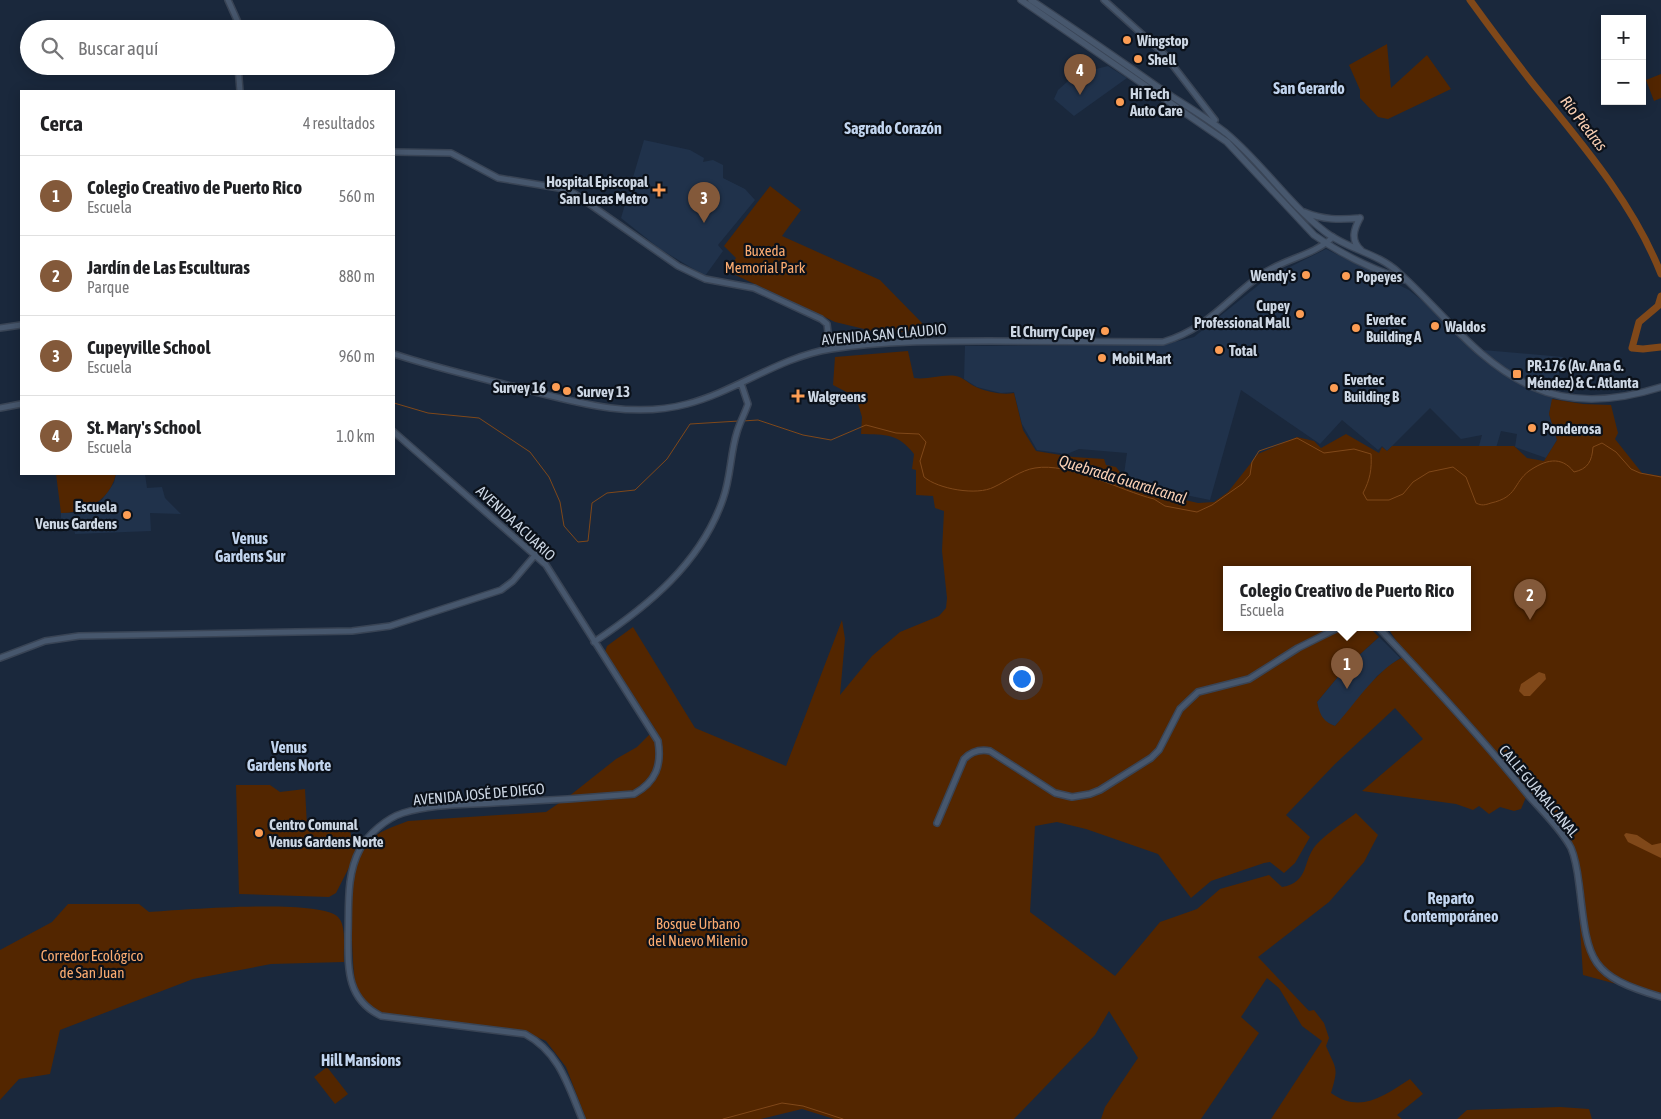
<!DOCTYPE html>
<html lang="es">
<meta charset="utf-8">
<style>
:root{--surface:#fff;--page:#f2f2f2;--text:#202124;--muted:#757577;--line:#e0e0e0;--accent:#83593a}
body{margin:0;font-family:"Asap Condensed",sans-serif;background:var(--page);color:var(--text)}
.controls{position:absolute;right:15px;top:15px;display:grid;overflow:hidden;border-radius:0px;box-shadow:0 2px 12px #0003}
.controls button{width:45px;height:45px;display:grid;place-items:center;padding:0;border:0;border-bottom:1px solid var(--line);background:var(--surface);color:var(--text);font:25px sans-serif}
.you{position:absolute;left:1021px;top:678px;width:18px;height:18px;margin:-12px;border:4px solid #fff;border-radius:50%;background:#1a73e8;box-shadow:0 0 0 8px #1a73e833}
.badge{display:grid;place-items:center;width:32px;height:32px;border-radius:50%;background:var(--accent);color:#fff;font-size:16px;font-weight:700}
.pin{position:absolute;translate:-50% -41px;filter:drop-shadow(0 1px 2px #0008)}
.pin::after{content:'';position:absolute;top:26px;width:18px;height:15px;background:inherit;clip-path:polygon(0 0,100% 0,50% 100%)}
.popup{position:absolute;left:1223px;top:566px;width:248px;height:65px;box-sizing:border-box;display:grid;place-content:center;border-radius:0px;background:var(--surface);filter:drop-shadow(0 1px 4px #0005);font-size:16px;white-space:nowrap;color:var(--muted)}
.popup b{font-size:19px;color:var(--text)}
.popup::after{content:'';position:absolute;left:50%;top:100%;margin-left:-10px;border:10px solid transparent;border-top-color:var(--surface)}
.list{margin:0;padding:0;list-style:none}
h2{display:flex;justify-content:space-between;align-items:center;height:65px;margin:0;padding:0 20px;font-size:21px}
h2 small{font-size:16px;font-weight:400;color:var(--muted)}
.list li{display:grid;grid-template-columns:32px 1fr auto;gap:15px;align-items:center;box-sizing:border-box;height:80px;padding:0 20px;border-top:1px solid var(--line)}
.list b{display:block;font-size:19px;white-space:nowrap}
.list p{margin:0;font-size:16px;white-space:nowrap;color:var(--muted)}
.list em{font-size:16px;font-style:normal;color:var(--muted)}
.icon{flex:none;width:28px;height:28px;fill:none;stroke:currentColor;stroke-width:2;stroke-linecap:round;stroke-linejoin:round}
.map{position:relative;flex:none;width:1661px;height:1119px;overflow:hidden}
.search{position:absolute;background:var(--surface);box-shadow:0 2px 12px #0003;left:20px;top:20px;width:375px;height:55px;display:flex;align-items:center;gap:12px;box-sizing:border-box;padding:0 18px;border-radius:28px;color:var(--muted);font-size:19px}
.panel{position:absolute;background:var(--surface);box-shadow:0 2px 12px #0003;left:20px;top:90px;width:375px;height:385px;border-radius:0px}
.map>svg:first-child{display:block}
.built{fill:#20324b}
.green{fill:#532600;fill-rule:evenodd}
.water{fill:#804819}
.lines{fill:none;stroke-linecap:round;stroke-linejoin:round}
.stream{stroke:#804819;stroke-width:1}
.river{stroke:#804819;stroke-width:7}
.tertiary-casing{stroke:#394455;stroke-width:8}
.secondary-casing{stroke:#394455;stroke-width:8}
.tertiary{stroke:#47576d;stroke-width:5}
.secondary{stroke:#47576d;stroke-width:5.5}
.poi-dot{fill:#fc9d54;stroke:#0b111a;stroke-width:2}
.labels{text-anchor:middle;dominant-baseline:central;stroke-width:4.5;stroke-linejoin:round;paint-order:stroke}
.poi-label{font-size:15px;font-weight:bold;fill:#cdd7e4;stroke:#0b111a;text-anchor:start}
.park-label{font-size:15px;fill:#fbab70;stroke:#0b111a}
.street-label{font-size:15px;fill:#cdd7e4;stroke:#0b111a}
.neighbourhood-label{font-size:16px;font-weight:bold;fill:#c1d4ee;stroke:#0b111a}
.water-label{font-size:16px;font-style:italic;fill:#fad0b4;stroke:#0b111a}
</style>
<div class="map">
<svg width="1661" height="1119" viewBox="0 0 1661 1119">
<rect width="100%" height="100%" fill="#1a283c"/>
<path class="built" d="M 1108,66 L 1127,78 L 1074,116 L 1054,99 L 1058,90 L 1076,74 Z
M 644,140 L 690,150 L 704,158 L 703,162 L 713,160 L 723,165 L 723,178 L 745,189 L 755,200 L 718,245 L 723,251 L 705,276 L 660,249 L 621,218 Z
M 1326,249 L 1409,290 L 1483,350 L 1563,357 L 1549,414 L 1557,440 L 1546,458 L 1515,447 L 1517,434 L 1501,431 L 1496,448 L 1479,446 L 1482,435 L 1461,439 L 1430,408 L 1387,451 L 1382,446 L 1378,450 L 1342,420 L 1320,444 L 1241,390 L 1210,500 L 1156,489 L 1124,474 L 1127,453 L 1079,449 L 1067,454 L 1037,450 L 1022,424 L 1014,392 L 1001,393 L 977,387 L 964,379 L 965,346 L 1163,345 L 1194,337 L 1266,279 Z
M 116,474 L 145,474 L 147,488 L 162,487 L 165,498 L 181,514 L 150,513 L 151,531 L 75,534 L 74,528 L 61,529 L 61,513 L 73,513 L 101,501 L 114,483 Z
M 1379,637 L 1400,658 L 1377,676 L 1355,705 L 1335,726 L 1325,722 L 1319,714 L 1317,702 L 1346,667 Z"/>
<path class="green" d="M 1387,44 L 1391,88 L 1427,55 L 1451,89 L 1388,119 L 1378,117 L 1360,98 L 1360,90 L 1349,65 Z
M 1661,74 L 1661,98 L 1654,101 L 1646,80 Z
M 770,186 L 801,210 L 782,236 L 880,280 L 923,324 L 923,330 L 885,334 L 835,322 L 727,271 L 736,258 L 724,246 Z
M 908,351 L 914,378 C 928,380 941,374 956,376 C 963,377 969,384 976,387 C 987,392 1002,395 1014,393 L 1023,430 L 1036,451 L 1073,457 L 1104,459 L 1106,465 L 1116,467 L 1122,475 L 1154,493 L 1198,503 L 1214,502 L 1228,492 L 1258,454 L 1297,437 L 1314,441 L 1321,448 L 1346,434 L 1379,453 L 1382,447 L 1387,451 L 1392,446 L 1514,446 L 1527,458 L 1544,461 L 1557,440 L 1549,414 L 1552,399 L 1583,404 L 1611,405 L 1618,433 L 1615,439 L 1642,473 L 1661,476 L 1661,996 L 1583,975 L 1576,864 L 1572,845 L 1559,827 L 1527,795 L 1521,809 L 1514,811 L 1500,807 L 1489,814 L 1479,806 L 1473,810 L 1456,804 L 1362,791 L 1423,739 L 1395,708 L 1335,764 L 1286,815 L 1310,837 L 1295,863 L 1284,873 L 1270,862 L 1264,863 L 1211,881 L 1191,898 L 1158,854 L 1086,829 L 1057,822 L 1035,826 L 1030,912 L 1115,976 L 1160,922 L 1197,909 L 1220,889 L 1269,875 L 1282,887 C 1310,882 1302,861 1316,845 C 1327,833 1343,823 1356,813 L 1378,835 L 1364,862 L 1329,902 L 1258,957 L 1309,1011 L 1314,1010 L 1324,1023 L 1329,1038 L 1326,1046 C 1336,1070 1339,1066 1331,1093 C 1360,1114 1384,1096 1410,1079 L 1423,1094 L 1397,1115 L 1402,1119 L 1271,1119 L 1322,1041 L 1302,1026 L 1279,988 L 1267,978 L 1241,1017 L 1259,1033 L 1201,1119 L 1101,1119 L 1105,1107 L 1138,1058 L 1109,1011 L 1095,1035 L 1014,1119 L 834,1119 L 802,1109 L 761,1119 L 586,1119 L 566,1067 L 546,1041 L 525,1032 L 382,1013 C 371,1010 361,1001 357,990 C 351,974 350,884 354,867 C 357,860 363,849 367,843 C 376,832 395,826 408,821 L 546,812 L 568,797 L 616,759 L 637,747 L 655,729 L 605,652 L 607,646 L 633,627 L 695,728 L 786,766 L 842,620 L 845,639 L 840,695 L 872,656 L 900,632 L 939,616 L 946,608 L 947,598 L 942,551 L 944,511 L 935,508 L 933,496 L 916,495 L 916,470 L 912,469 L 914,454 C 898,433 886,435 861,434 L 862,417 L 856,397 L 833,385 L 835,357 ZM 1227,570 L 1467,570 L 1467,628 L 1388,628 L 1406,656 C 1379,666 1355,704 1335,726 C 1322,721 1320,714 1317,702 L 1346,667 L 1379,637 L 1370,628 L 1227,628 Z
M 56,474 L 116,474 C 110,500 87,513 61,513 Z
M 236,785 L 270,785 L 280,792 L 305,789 L 307,826 L 350,826 L 351,837 L 364,838 L 336,893 L 329,897 L 239,894 Z
M 68,904 L 139,904 L 149,912 C 180,910 320,898 338,917 C 347,926 343,949 344,962 L 271,964 L 193,979 L 60,1030 L 50,1074 L 19,1079 L 0,1100 L 0,950 L 52,922 Z
M 327,1067 L 348,1094 L 335,1104 L 314,1077 Z
M 1560,1107 L 1589,1109 L 1592,1119 L 1457,1119 L 1467,1110 Z"/>
<path class="water" d="M 1539,672 L 1545,674 L 1546,679 L 1530,696 L 1524,696 L 1519,691 L 1521,684 Z
M 1626,833 L 1637,835 L 1652,845 L 1661,843 L 1661,858 L 1628,842 L 1624,835 Z"/>
<g class="lines">
<path class="stream" d="M 394,403 L 428,413 L 479,418 L 530,452 L 549,477 L 560,502 L 564,526 L 578,542 L 588,541 L 592,503 L 607,493 L 635,490 L 667,459 L 690,424 L 739,421
M 743,421 L 758,420 L 803,435 L 831,440 L 866,425 L 896,433 L 919,434 L 926,442 L 920,461 L 924,477 C 938,489 977,496 994,487 C 1007,481 1021,470 1035,468 C 1069,462 1121,491 1154,499 L 1165,506 L 1197,512 L 1212,505 L 1242,484 L 1250,475 L 1252,462 L 1259,451 L 1297,438 L 1324,453 L 1354,449 L 1371,454 C 1372,469 1370,480 1363,493 L 1367,500 L 1389,500 L 1403,494 L 1413,482 L 1429,472 L 1453,467 L 1466,477 L 1476,503 C 1482,506 1485,505 1491,503 C 1518,497 1513,483 1529,471 C 1545,460 1561,455 1574,472 C 1588,469 1592,461 1593,447 L 1602,443 L 1616,452 L 1631,469 L 1640,473 L 1661,477
M 723,1119 L 782,1103 L 803,1106 L 843,1119"/>
<path class="river" d="M 1470,0 C 1491,29 1512,57 1534,85 C 1582,144 1633,203 1661,274
M 1661,296 L 1658,306 L 1639,322 L 1632,348 L 1643,349 L 1661,347"/>
<defs>
<path id="tertiary" d="M 228,0 L 241,29
M 1104,0 L 1164,54 L 1215,120
M 238,66 L 240,91
M 394,152 L 451,153 L 498,178 L 565,189 L 575,194 L 678,266 L 705,279 L 754,288 L 821,319 L 827,324 L 830,349
M 0,328 L 21,325
M 394,354 C 433,367 472,376 512,386 C 569,400 628,420 687,404 C 737,391 779,357 831,349 C 883,341 936,341 989,341 C 1047,341 1105,342 1163,342 C 1207,329 1225,301 1261,275 C 1283,259 1313,256 1333,237
M 0,408 L 21,404
M 394,432 L 546,565 L 658,741 C 662,765 656,782 634,794 C 587,798 540,801 494,803 C 464,805 432,804 403,813 C 387,818 368,834 360,849 C 346,875 349,906 348,934 C 348,968 346,999 381,1016 L 525,1034 C 559,1052 568,1085 582,1119
M 1379,628 C 1430,682 1481,737 1528,795 C 1542,811 1561,829 1571,848 C 1577,862 1578,877 1580,892 C 1588,962 1590,976 1661,997
M 594,642 C 648,606 701,563 723,499 C 731,477 730,454 737,432 C 740,422 745,413 748,404 L 741,383
M 0,658 L 45,641 L 79,636 L 352,631 L 390,626 L 501,590 L 513,581 L 536,554
M 937,823 L 964,759 C 971,752 980,749 990,751 L 1055,793 L 1072,797 L 1090,794 L 1100,790 L 1151,758 L 1159,750 L 1180,709 L 1198,692 L 1249,679 L 1298,648 L 1338,628"/>
<path id="secondary" d="M 1021,0 L 1227,142 L 1314,235 C 1341,254 1374,270 1405,280
M 1031,0 C 1076,30 1121,61 1165,92 C 1185,105 1207,118 1226,133 C 1262,163 1287,202 1324,231 C 1346,249 1378,253 1398,272 C 1442,311 1478,363 1533,387 C 1573,405 1620,400 1661,387
M 1304,212 C 1323,220 1340,220 1360,218
M 1360,218 C 1354,229 1350,240 1361,250"/>
</defs>
<use href="#tertiary" class="tertiary-casing"/>
<use href="#secondary" class="secondary-casing"/>
<use href="#tertiary" class="tertiary"/>
<use href="#secondary" class="secondary"/>
</g>
<g class="poi-dot">
<circle cx="1127" cy="40" r="5"/>
<circle cx="1138" cy="59" r="5"/>
<circle cx="1120" cy="102" r="5"/>
<path d="M656.5 182.5h5v5h5v5h-5v5h-5v-5h-5v-5h5z"/>
<circle cx="1306" cy="275" r="5"/>
<circle cx="1346" cy="276" r="5"/>
<circle cx="1300" cy="314" r="5"/>
<circle cx="1435" cy="326" r="5"/>
<circle cx="1356" cy="328" r="5"/>
<circle cx="1105" cy="331" r="5"/>
<circle cx="1219" cy="350" r="5"/>
<circle cx="1102" cy="358" r="5"/>
<rect x="1512" y="369" width="10" height="10" rx="2.5"/>
<circle cx="556" cy="387" r="5"/>
<circle cx="1334" cy="388" r="5"/>
<circle cx="567" cy="391" r="5"/>
<path d="M795.5 388.5h5v5h5v5h-5v5h-5v-5h-5v-5h5z"/>
<circle cx="1532" cy="428" r="5"/>
<circle cx="127" cy="515" r="5"/>
<circle cx="259" cy="833" r="5"/>
</g>
<g class="labels">
<g class="poi-label">
<text x="1137" y="40">Wingstop</text>
<text x="1148" y="59">Shell</text>
<text x="1130" y="93">Hi Tech<tspan x="1130" dy="17">Auto Care</tspan></text>
<text x="648" y="181" text-anchor="end">Hospital Episcopal<tspan x="648" dy="17">San Lucas Metro</tspan></text>
<text x="1296" y="275" text-anchor="end">Wendy's</text>
<text x="1356" y="276">Popeyes</text>
<text x="1290" y="305" text-anchor="end">Cupey<tspan x="1290" dy="17">Professional Mall</tspan></text>
<text x="1366" y="319">Evertec<tspan x="1366" dy="17">Building A</tspan></text>
<text x="1445" y="326">Waldos</text>
<text x="1095" y="331" text-anchor="end">El Churry Cupey</text>
<text x="1229" y="350">Total</text>
<text x="1112" y="358">Mobil Mart</text>
<text x="1527" y="365">PR-176 (Av. Ana G.<tspan x="1527" dy="17">Méndez) &amp; C. Atlanta</tspan></text>
<text x="1344" y="379">Evertec<tspan x="1344" dy="17">Building B</tspan></text>
<text x="546" y="387" text-anchor="end">Survey 16</text>
<text x="577" y="391">Survey 13</text>
<text x="808" y="396">Walgreens</text>
<text x="1542" y="428">Ponderosa</text>
<text x="117" y="506" text-anchor="end">Escuela<tspan x="117" dy="17">Venus Gardens</tspan></text>
<text x="269" y="824">Centro Comunal<tspan x="269" dy="17">Venus Gardens Norte</tspan></text>
</g>
<g class="park-label">
<text x="765" y="250">Buxeda<tspan x="765" dy="17">Memorial Park</tspan></text>
<text x="698" y="923">Bosque Urbano<tspan x="698" dy="17">del Nuevo Milenio</tspan></text>
<text x="92" y="955">Corredor Ecológico<tspan x="92" dy="17">de San Juan</tspan></text>
</g>
<g class="street-label">
<text transform="translate(884 334) rotate(-5)">AVENIDA SAN CLAUDIO</text>
<text transform="translate(516 523) rotate(43)">AVENIDA ACUARIO</text>
<text transform="translate(1539 791) rotate(50)">CALLE GUARALCANAL</text>
<text transform="translate(479 794) rotate(-5)">AVENIDA JOSÉ DE DIEGO</text>
</g>
<g class="neighbourhood-label">
<text x="1309" y="88">San Gerardo</text>
<text x="893" y="128">Sagrado Corazón</text>
<text x="250" y="538">Venus<tspan x="250" dy="18">Gardens Sur</tspan></text>
<text x="289" y="747">Venus<tspan x="289" dy="18">Gardens Norte</tspan></text>
<text x="1451" y="898">Reparto<tspan x="1451" dy="18">Contemporáneo</tspan></text>
<text x="361" y="1060">Hill Mansions</text>
</g>
<g class="water-label">
<text transform="translate(1584 123) rotate(52)">Río Piedras</text>
<text transform="translate(1123 479) rotate(17)">Quebrada Guaralcanal</text>
</g>
</g>
</svg>
<div class="controls">
<button>+</button>
<button>−</button>
</div>
<div class="you"></div>
<div class="pin badge" style="left:1347px;top:689px">1</div>
<div class="popup"><b>Colegio Creativo de Puerto Rico</b>Escuela</div>
<div class="pin badge" style="left:1530px;top:620px">2</div>
<div class="pin badge" style="left:704px;top:223px">3</div>
<div class="pin badge" style="left:1080px;top:95px">4</div>
<div class="search"><svg class="icon" aria-label="search" viewBox="0 0 24 24"><circle cx="10" cy="10" r="6"/><path d="M15 15l6 6"/></svg>Buscar aquí</div>
<section class="panel">
<h2>Cerca<small>4 resultados</small></h2>
<ul class="list">
<li><span class="badge">1</span><div><b>Colegio Creativo de Puerto Rico</b><p>Escuela</p></div><em>560 m</em></li>
<li><span class="badge">2</span><div><b>Jardín de Las Esculturas</b><p>Parque</p></div><em>880 m</em></li>
<li><span class="badge">3</span><div><b>Cupeyville School</b><p>Escuela</p></div><em>960 m</em></li>
<li><span class="badge">4</span><div><b>St. Mary's School</b><p>Escuela</p></div><em>1.0 km</em></li>
</ul>
</section>
</div>
